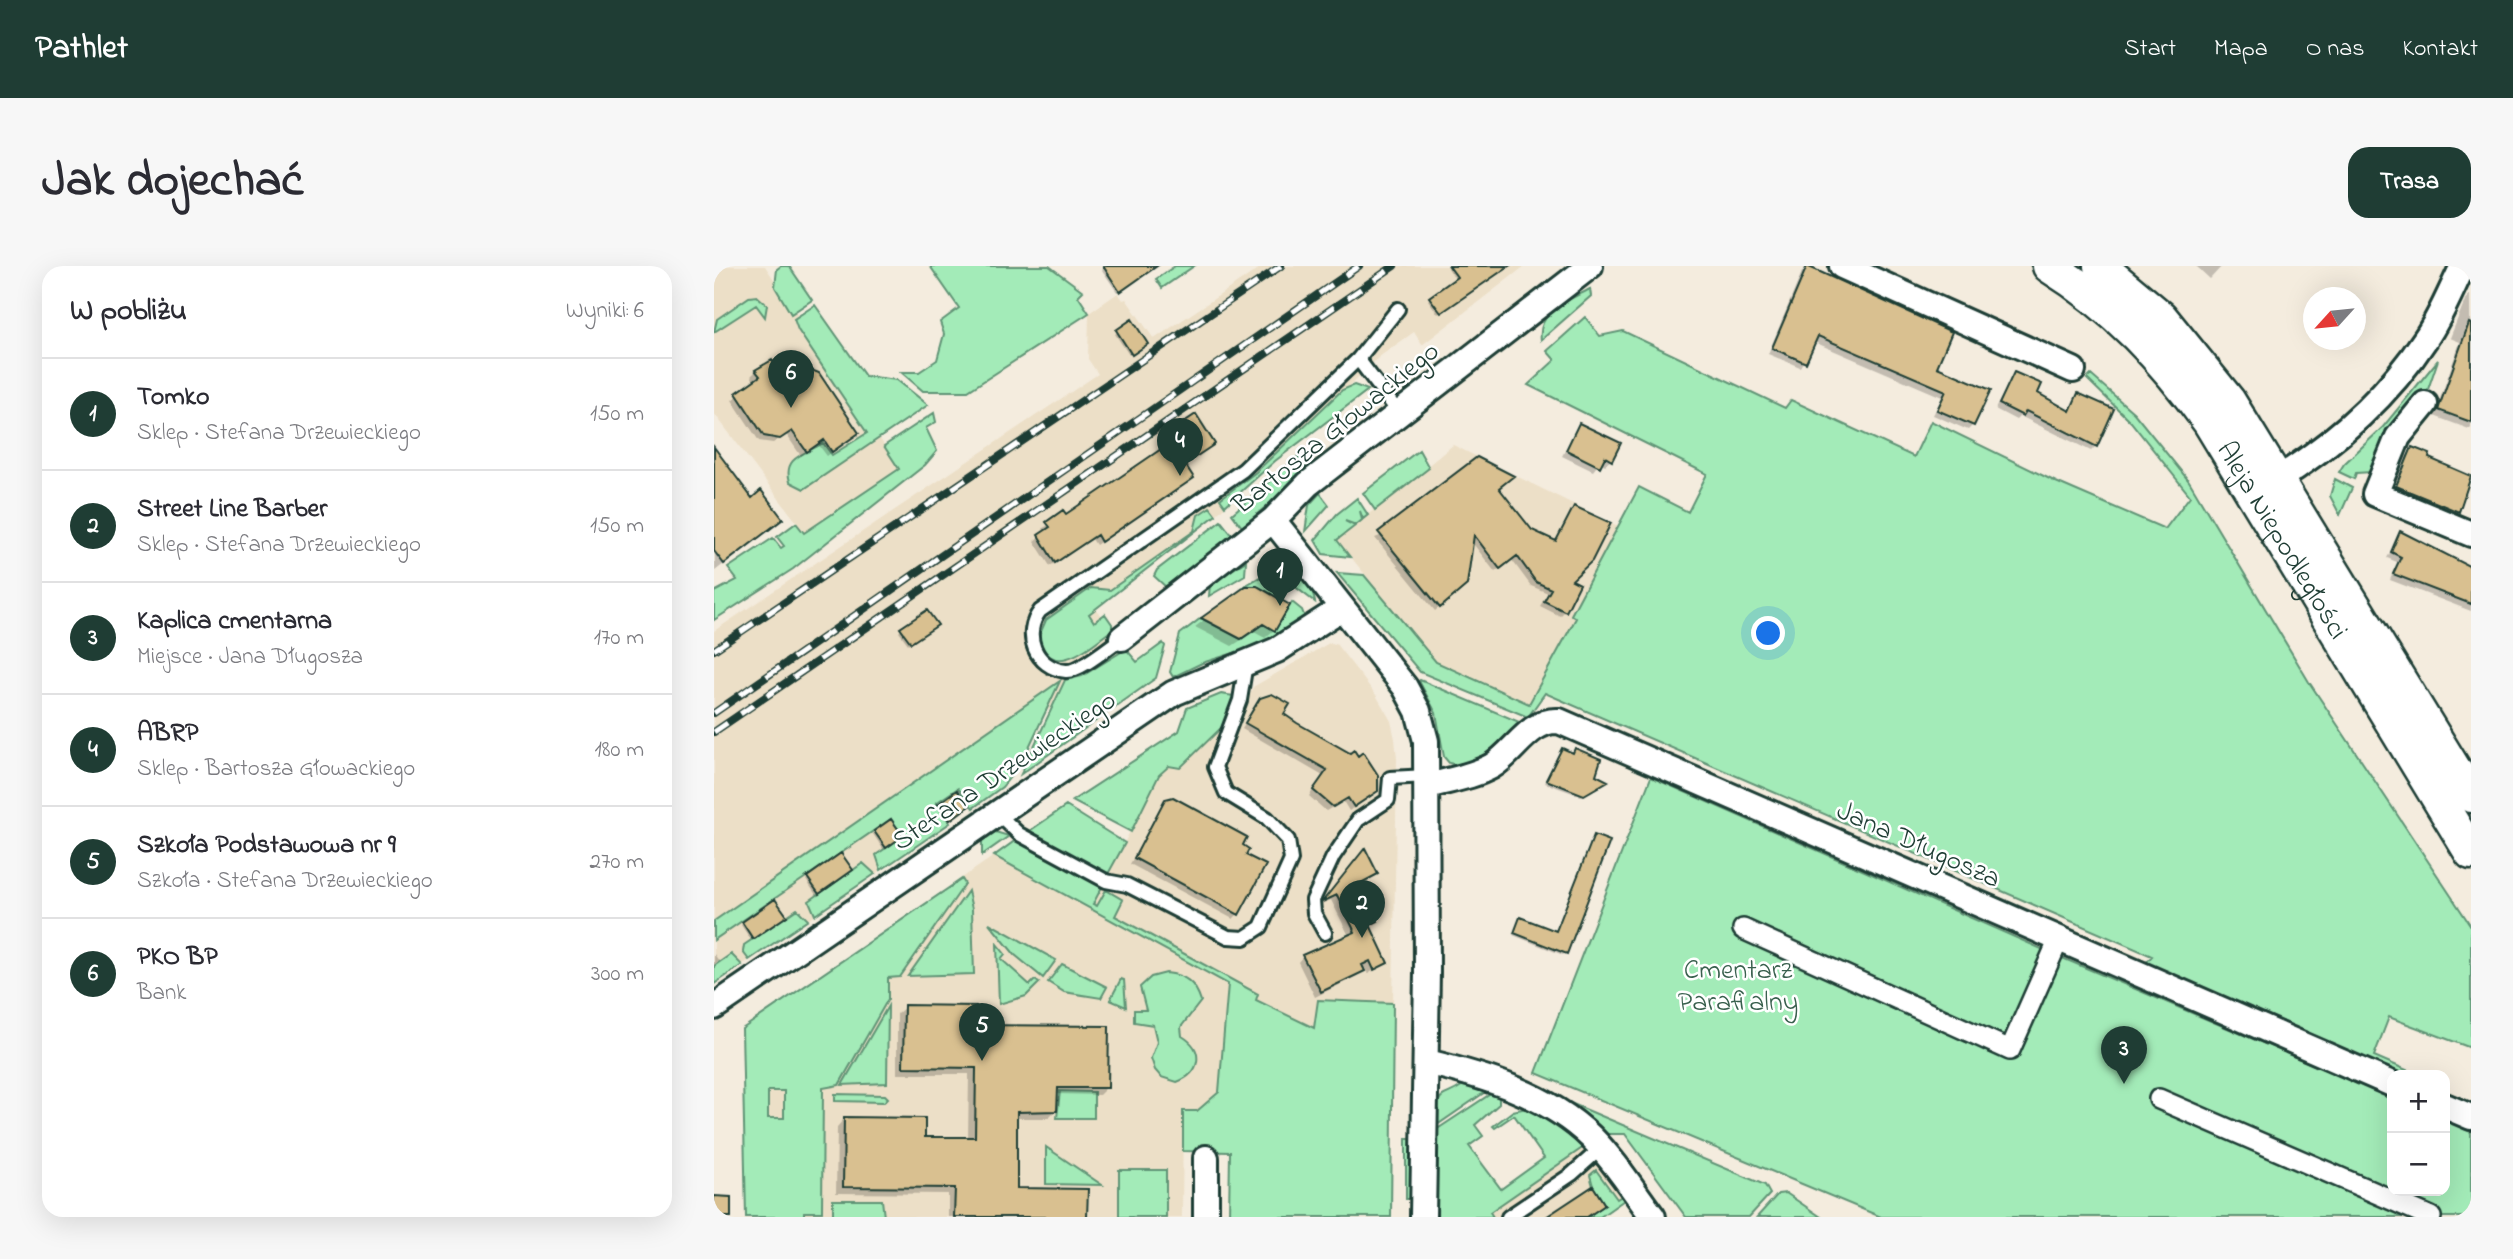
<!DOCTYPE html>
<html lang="pl">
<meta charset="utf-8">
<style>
:root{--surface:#fff;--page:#f7f7f7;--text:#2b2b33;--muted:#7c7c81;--line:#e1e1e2;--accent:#1f3d34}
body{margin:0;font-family:"Indie Flower",sans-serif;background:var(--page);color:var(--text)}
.controls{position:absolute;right:21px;bottom:21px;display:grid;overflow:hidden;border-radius:14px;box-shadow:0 7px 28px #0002}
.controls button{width:63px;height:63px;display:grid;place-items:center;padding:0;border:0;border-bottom:2px solid var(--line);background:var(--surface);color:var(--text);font:35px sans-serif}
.compass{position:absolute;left:1589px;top:21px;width:63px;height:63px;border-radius:50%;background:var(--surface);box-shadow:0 7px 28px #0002;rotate:243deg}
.you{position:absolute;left:1055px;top:368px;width:24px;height:24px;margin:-18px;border:5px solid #fff;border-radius:50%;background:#1a73e8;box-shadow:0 0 0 10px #1a73e833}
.badge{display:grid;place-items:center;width:46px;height:46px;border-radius:50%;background:var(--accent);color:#fff;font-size:23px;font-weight:700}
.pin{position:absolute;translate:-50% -58px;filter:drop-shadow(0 2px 4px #0008)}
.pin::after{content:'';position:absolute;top:37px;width:24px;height:21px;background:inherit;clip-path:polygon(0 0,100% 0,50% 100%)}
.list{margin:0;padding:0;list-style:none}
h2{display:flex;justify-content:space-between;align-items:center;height:91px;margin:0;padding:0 28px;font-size:30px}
h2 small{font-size:23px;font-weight:400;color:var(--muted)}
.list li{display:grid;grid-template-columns:46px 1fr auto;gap:21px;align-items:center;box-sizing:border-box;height:112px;padding:0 28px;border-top:2px solid var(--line)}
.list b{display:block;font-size:26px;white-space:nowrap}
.list p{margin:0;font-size:23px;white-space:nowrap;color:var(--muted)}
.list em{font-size:23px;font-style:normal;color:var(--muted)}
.map{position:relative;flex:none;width:1757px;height:951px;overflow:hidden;border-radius:21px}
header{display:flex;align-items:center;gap:42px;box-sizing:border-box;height:98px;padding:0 35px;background:var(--accent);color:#fff}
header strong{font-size:33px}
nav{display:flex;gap:38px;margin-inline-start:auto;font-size:24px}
.intro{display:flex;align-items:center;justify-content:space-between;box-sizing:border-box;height:168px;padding:0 42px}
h1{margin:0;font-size:49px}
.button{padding:18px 32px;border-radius:21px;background:var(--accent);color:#fff;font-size:24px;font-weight:700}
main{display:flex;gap:42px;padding:0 42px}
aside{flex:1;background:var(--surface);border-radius:21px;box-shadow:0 7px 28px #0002}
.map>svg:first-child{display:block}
.built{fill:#ecdfc7}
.green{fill:#a3ebb8;stroke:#619476;stroke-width:2;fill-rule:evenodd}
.shadow{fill:#0003}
.building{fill:#d9c090;stroke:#1f3d34;stroke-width:2}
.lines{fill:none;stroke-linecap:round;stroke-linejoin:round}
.service-casing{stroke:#1f3d34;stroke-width:18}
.pedestrian-casing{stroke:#1f3d34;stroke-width:24}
.minor-casing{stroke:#1f3d34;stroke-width:30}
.tertiary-casing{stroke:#1f3d34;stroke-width:37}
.service{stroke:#fff;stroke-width:12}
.pedestrian{stroke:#fff;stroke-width:19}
.minor{stroke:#fff;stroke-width:24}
.tertiary{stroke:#fff;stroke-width:32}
.rail-casing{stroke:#1f3d34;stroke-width:8}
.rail{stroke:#fff;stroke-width:5;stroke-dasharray:16;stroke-linecap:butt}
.labels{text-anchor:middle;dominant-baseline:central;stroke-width:5;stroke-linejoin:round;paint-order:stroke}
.street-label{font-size:28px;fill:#1f3d34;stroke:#fff}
.park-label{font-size:28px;fill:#39604e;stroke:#fff}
</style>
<header>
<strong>Pathlet</strong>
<nav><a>Start</a><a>Mapa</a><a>O nas</a><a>Kontakt</a></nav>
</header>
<div class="intro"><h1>Jak dojechać</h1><a class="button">Trasa</a></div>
<main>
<aside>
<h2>W pobliżu<small>Wyniki: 6</small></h2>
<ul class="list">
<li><span class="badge">1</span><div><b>Tomko</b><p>Sklep · Stefana Drzewieckiego</p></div><em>150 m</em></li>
<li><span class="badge">2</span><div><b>Street Line Barber</b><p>Sklep · Stefana Drzewieckiego</p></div><em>150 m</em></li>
<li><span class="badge">3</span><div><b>Kaplica cmentarna</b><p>Miejsce · Jana Długosza</p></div><em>170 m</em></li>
<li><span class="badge">4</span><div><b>ABRP</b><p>Sklep · Bartosza Głowackiego</p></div><em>180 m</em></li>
<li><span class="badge">5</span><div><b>Szkoła Podstawowa nr 9</b><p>Szkoła · Stefana Drzewieckiego</p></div><em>270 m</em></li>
<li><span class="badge">6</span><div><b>PKO BP</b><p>Bank</p></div><em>300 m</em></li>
</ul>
</aside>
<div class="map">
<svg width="1757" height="951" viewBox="0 0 1757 951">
<rect width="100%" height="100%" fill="#f4ecde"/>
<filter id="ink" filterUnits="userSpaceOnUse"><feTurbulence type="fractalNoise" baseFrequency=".0143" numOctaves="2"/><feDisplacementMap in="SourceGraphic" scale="14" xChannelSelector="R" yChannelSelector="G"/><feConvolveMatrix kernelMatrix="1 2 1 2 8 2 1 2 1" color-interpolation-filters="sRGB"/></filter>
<g filter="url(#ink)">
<path class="built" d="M 9,0 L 51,0 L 186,203 L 91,267 L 0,147 L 0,7 Z
M 549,0 L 811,0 L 708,79 L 700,66 L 665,91 L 502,249 L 378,338 L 419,392 L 180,538 L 0,661 L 0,365 L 384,108 L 374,93 L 375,47 L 404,27 L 409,34 L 412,33 L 440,73 Z
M 739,179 L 904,260 L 858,349 L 862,351 L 815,438 L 722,396 L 623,274 Z
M 615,377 L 622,378 L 662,429 L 677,455 L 681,473 L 683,493 L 679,737 L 604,734 L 601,763 L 542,733 L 544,728 L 379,638 L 445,509 L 501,459 L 520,465 L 539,421 Z
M 177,553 L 198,583 L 0,718 L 0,674 Z
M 280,590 L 514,718 L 505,826 L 483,845 L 469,846 L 468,951 L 32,951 L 28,763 Z
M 865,871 L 911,928 L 873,951 L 770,951 Z"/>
<path class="green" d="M 67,0 L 75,0 L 98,34 L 77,48 L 61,21 L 63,3 Z
M 216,0 L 335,0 L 369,25 L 364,30 L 375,47 L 254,125 L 209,125 L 187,106 L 205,106 L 223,94 L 230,68 L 226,56 L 245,42 Z
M 461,0 L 480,0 L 448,22 L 442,13 Z
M 876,23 L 877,30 L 827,74 C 823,44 854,35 876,23 Z
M 43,30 L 53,39 L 51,51 L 42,39 L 0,66 L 3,53 L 35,31 Z
M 101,39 L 151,110 L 183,114 L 214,139 L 90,223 L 76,216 C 68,190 93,188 109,177 L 118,189 L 153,167 L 84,64 L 80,53 Z
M 871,51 L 886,70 L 909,65 L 1071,142 L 1077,134 L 1200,191 L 1217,155 L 1342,216 L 1451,263 L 1476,230 L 1417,156 L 1373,113 L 1377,109 L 1420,147 L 1475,215 L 1595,416 L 1757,660 L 1757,782 L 1675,751 L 1660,790 L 1704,809 L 1686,809 L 1429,700 L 1438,690 L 831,427 L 814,451 L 706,406 L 623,307 L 650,309 L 722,396 L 815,438 L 862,352 L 857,349 L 925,221 L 974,246 L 993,208 L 814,119 L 841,94 L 833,85 Z
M 1724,94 L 1709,138 L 1658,206 L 1642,207 L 1640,213 L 1625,206 L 1630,198 L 1669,161 Z
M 640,119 L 654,124 L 561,195 L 511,240 L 506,233 L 542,206 L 628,124 Z
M 220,147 L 222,156 L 212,162 L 223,185 L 211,199 L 79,303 L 0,354 L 0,326 L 23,314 L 14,302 L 59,272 L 67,282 L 70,280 L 63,271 L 82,257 L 90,267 L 185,203 L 170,180 Z
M 705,184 L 715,202 L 661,244 L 649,227 Z
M 584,190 L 591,201 L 590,208 L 528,261 L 518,248 Z
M 1621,213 L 1638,222 L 1626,249 L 1616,230 Z
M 606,227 L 615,239 L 591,266 L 595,239 Z
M 643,232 L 654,249 L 649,253 L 646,245 L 648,254 L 642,259 L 631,255 L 641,260 L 623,274 L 636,291 L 609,288 L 601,274 L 623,248 Z
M 496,241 L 502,249 L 375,348 L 380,356 L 391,348 L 398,358 L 398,364 C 377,379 336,418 325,370 L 332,354 L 377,322 L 396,324 L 480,265 L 484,249 Z
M 507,255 L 518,269 L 453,322 L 440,310 L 443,304 Z
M 572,294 L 598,322 L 601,336 L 558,303 Z
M 532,295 L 531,309 L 495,330 L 496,318 Z
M 546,311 L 568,328 L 566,333 L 545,321 L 529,321 Z
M 578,336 L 588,344 L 591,352 L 588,355 L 549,378 L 488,397 L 459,411 L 456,406 L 466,368 L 487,352 L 527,373 L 549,358 L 561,364 Z
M 449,377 L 451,380 L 442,412 L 307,508 L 351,414 L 368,410 L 412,383 L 423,396 Z
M 346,415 L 308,496 L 288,521 L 259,542 L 244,522 L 222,537 L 236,557 L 167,604 L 162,589 L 189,570 L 177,553 L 0,674 L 0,655 Z
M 705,415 L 706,414 L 810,458 C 791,476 764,508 735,497 L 730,491 L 722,447 Z
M 507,428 L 520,430 L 508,461 L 466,502 L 455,500 L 445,509 L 417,566 L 358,535 L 465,465 L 473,442 Z
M 937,511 L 1339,688 L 1678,832 L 1678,925 L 1731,925 L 1731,854 L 1757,866 L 1757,951 L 1167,951 L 822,807 Z
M 352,540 L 411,577 L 394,608 L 314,566 Z
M 278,565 L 295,570 L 268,589 L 268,573 Z
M 302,574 L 389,619 L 379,638 L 383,640 L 392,624 L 409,634 L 401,650 L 544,728 L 542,734 L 600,762 L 604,734 L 679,737 L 677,951 L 515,951 L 516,886 L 469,885 L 469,845 L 483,845 L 505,826 L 514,718 L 280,590 Z
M 149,597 L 161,608 L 101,649 L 95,635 Z
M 248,613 L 251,618 L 186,711 L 174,712 L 174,733 L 125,819 L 109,822 L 108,946 L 90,946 L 90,951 L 32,951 L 28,763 ZM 54,825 L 70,825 L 70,852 L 54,852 Z
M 254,625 L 258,643 L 260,708 L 194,710 Z
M 83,643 L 94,654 L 35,694 L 29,686 L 30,679 Z
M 275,657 L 342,694 L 329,712 L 301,689 Z
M 283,678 L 291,688 L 287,693 L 316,719 L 321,714 L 325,717 L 312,730 L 285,738 Z
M 17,688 L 28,699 L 0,718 L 0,700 Z
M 348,698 L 393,721 L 387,732 L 350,726 L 334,716 Z
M 452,707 C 471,709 481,716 487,735 L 467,761 L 468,770 C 491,784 487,807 463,816 L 447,811 L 441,804 L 437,792 L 443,776 L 439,759 L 420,756 L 420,744 L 432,744 L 426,721 L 437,711 Z
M 407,713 L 410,714 L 412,741 L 396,734 Z
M 174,740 L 173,817 L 128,819 Z
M 749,819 L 774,824 L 723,859 C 723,821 727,835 749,819 Z
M 346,825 L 380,826 L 380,852 L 343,852 Z
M 778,827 L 785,830 L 785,838 L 761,859 L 769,870 L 755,880 L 787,923 L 830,892 L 800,849 L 781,862 L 779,860 L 799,845 L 817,841 L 874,878 L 776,946 L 779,951 L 722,951 L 722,864 Z
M 121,828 L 171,829 L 174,832 L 170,836 L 121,835 Z
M 847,833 L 1051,919 L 1056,928 L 1035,951 L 972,951 L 911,868 L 893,868 Z
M 692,873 L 699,873 L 699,929 L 696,933 L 692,933 Z
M 332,881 L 388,919 L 332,918 Z
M 405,904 L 452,904 L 452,951 L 405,951 Z
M 882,904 L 903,933 L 911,928 L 913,932 L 886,951 L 873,951 L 891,939 L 879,920 L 876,909 Z
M 1072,927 L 1107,951 L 1043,951 L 1064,928 Z
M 119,934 L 168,934 L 170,951 L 119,951 Z"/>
<path class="shadow" d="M 393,0 L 441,0 L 403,26 L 388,4 Z
M 736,0 L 792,0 L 724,48 L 714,34 L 742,14 L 734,2 Z
M 1482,0 L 1508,0 L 1496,13 Z
M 1094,1 L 1221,102 L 1259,159 L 1254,164 L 1219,149 L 1228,131 L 1100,76 L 1086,101 L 1054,88 L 1088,6 Z
M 1756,28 L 1757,161 L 1755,163 L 1720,150 L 1746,76 L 1736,72 L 1751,34 Z
M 417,56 L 430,79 L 415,89 L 401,68 Z
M 42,105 L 65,106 L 137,172 L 113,190 L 104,178 L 87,190 L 72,168 L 59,177 L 45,175 L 18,134 L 41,116 L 37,110 Z
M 1300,108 L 1321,128 L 1354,146 L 1364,129 L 1382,180 L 1377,185 L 1306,150 L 1302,154 L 1281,143 Z
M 482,151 L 469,199 L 478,212 L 382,279 L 378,273 L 336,300 L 320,275 L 331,266 L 329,262 L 352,250 L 465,173 L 461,166 Z
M 865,159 L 897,194 L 891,199 L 886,196 L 879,205 L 848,190 Z
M 1699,183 L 1712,193 L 1757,212 L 1743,245 L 1735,253 L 1675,228 L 1691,191 Z
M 0,185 L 37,234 L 67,253 L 1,305 Z
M 783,222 L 817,266 L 841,276 L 861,242 L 855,314 L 851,345 L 846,350 L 826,340 L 834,327 L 817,320 L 797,293 L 781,306 L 757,275 L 746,323 L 721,345 L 661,272 Z
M 1687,267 L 1757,303 L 1757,345 L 1676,314 L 1683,296 L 1673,292 Z
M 532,322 L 560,364 L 551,372 L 540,366 L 518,380 L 481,361 Z
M 219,361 L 194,378 L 185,366 L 187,364 Z
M 544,437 L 662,525 L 635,545 L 629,535 L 612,545 L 595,530 L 609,510 L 528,463 Z
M 848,484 L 880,510 L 890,516 L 867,530 L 831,517 Z
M 452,534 L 526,580 L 530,590 L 524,648 L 519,653 L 416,598 Z
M 225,539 L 251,542 L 233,554 L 223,541 Z
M 161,566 L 185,572 L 169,583 L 159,568 Z
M 880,571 L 851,687 L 849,689 L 799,669 L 805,655 L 841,667 Z
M 646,590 L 662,607 L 644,620 L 662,655 L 655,661 L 672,697 L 654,708 L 651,702 L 643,710 L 601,731 L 584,696 L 589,690 L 635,670 L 617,634 L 607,638 Z
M 135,606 L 102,629 L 92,614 L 94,612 Z
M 61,635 L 69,652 L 37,674 L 27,659 Z
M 0,688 L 5,695 L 0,699 Z
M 191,741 L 260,761 L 393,821 L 385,829 L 342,828 L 341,845 L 334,852 L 301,852 L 301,924 L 372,951 L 234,951 L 234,928 L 122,927 L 123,861 L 130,853 L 209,872 L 254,873 L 255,808 L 183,808 L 183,748 Z"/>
<path class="building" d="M 389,0 L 443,0 L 406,26 Z
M 735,0 L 795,0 L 727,47 L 715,31 L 743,11 Z
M 1093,0 L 1238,66 L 1223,101 L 1277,124 L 1260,160 L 1223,144 L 1232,125 L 1104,70 L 1092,97 L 1058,82 Z
M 418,53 L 434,78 L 418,89 L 402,64 Z
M 1755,57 L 1757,58 L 1757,156 L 1724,144 Z
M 58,94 L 66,104 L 85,99 L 105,107 L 145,167 L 118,186 L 110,174 L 93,186 L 78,165 L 66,173 L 50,170 L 22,127 L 46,110 L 41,104 Z
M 1300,106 L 1328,118 L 1324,127 L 1356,145 L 1364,127 L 1400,143 L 1383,181 L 1312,145 L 1309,150 L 1285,138 Z
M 482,148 L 501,178 L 471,198 L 480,212 L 387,276 L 383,269 L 341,297 L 324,269 L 336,261 L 332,256 L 349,244 L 352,248 L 469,168 L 464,160 Z
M 865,157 L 907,177 L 898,195 L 891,191 L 886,201 L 852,184 Z
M 0,181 L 38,232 L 47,224 L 69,253 L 10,298 L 0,285 Z
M 1698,181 L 1716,188 L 1715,192 L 1757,210 L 1745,246 L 1682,220 Z
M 763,191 L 800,210 L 785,222 L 818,264 L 842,275 L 860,240 L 897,257 L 878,295 L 858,314 L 866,318 L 852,346 L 830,335 L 837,323 L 822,316 L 803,290 L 786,303 L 760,269 L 753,319 L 726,342 L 664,266 Z
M 1686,265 L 1757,301 L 1757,338 L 1679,308 L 1687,291 L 1677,286 Z
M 532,320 L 543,320 L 576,339 L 561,365 L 549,358 L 527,373 L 487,352 Z
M 213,344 L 224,359 L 197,377 L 186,362 Z
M 558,428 L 576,438 L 570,448 L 583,457 L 636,487 L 640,484 L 644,490 L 649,486 L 664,509 L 664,525 L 640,541 L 634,532 L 619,541 L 599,524 L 613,504 L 531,457 L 546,432 Z
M 848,482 L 859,487 L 861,482 L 887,493 L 882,509 L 894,515 L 870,529 L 832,514 Z
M 243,524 L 255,540 L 236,554 L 224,538 Z
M 459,531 L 533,571 L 529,579 L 535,583 L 532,589 L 552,599 L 525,649 L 420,592 L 451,533 Z
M 177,553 L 189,570 L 172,582 L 160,565 Z
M 880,569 L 896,575 L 853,688 L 800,667 L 806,651 L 842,665 Z
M 651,582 L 664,608 L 645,618 L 664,655 L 656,659 L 674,697 L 660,704 L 656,695 L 648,699 L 651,705 L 607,726 L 588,689 L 641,666 L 623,629 L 608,636 Z
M 127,587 L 139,604 L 105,628 L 93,611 Z
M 61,633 L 73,650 L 39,673 L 28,656 Z
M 190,739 L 262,740 L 262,759 L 395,760 L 394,822 L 344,822 L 343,845 L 303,846 L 303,922 L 374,923 L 373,951 L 240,951 L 241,922 L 129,921 L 130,851 L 211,852 L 211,871 L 261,871 L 262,802 L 189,801 Z
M 879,920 L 891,939 L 873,951 L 832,951 Z
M 0,930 L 17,931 L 17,951 L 0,951 Z"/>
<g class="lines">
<defs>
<path id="service" d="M 644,93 L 685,147
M 408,372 C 396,380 366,406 352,405 C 321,402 308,368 326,345 L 529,204 L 644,93 L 684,43
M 283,547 L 305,568 L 392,615 L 413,619 L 514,671 L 530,672 L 547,661 L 577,594 L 574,574 L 553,552 L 512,527 L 501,501 L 526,434 L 532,397
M 611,667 L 600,647 L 599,634 L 619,591 L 644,554 L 674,534 L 676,512 L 713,510
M 794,951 L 858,908 L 887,882"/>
<path id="pedestrian" d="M 1029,663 L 1296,784 L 1345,673
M 1445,833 L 1717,951"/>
<path id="minor" d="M 1128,0 L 1359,104
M 1711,138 L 1684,171 L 1661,228 L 1757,268
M 1550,222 C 1614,183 1671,135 1712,72 C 1727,50 1737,24 1749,0
M 559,254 L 691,421 L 704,445 L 712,475 L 713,706 L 709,951
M 408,372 L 559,254 L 594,218 L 876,0
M 714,520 C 735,514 758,511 778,500 C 801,486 816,453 845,455 L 1678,818
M 0,741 L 460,427 L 563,384 L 628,342
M 713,796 C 770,810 833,828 877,871 C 900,894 919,924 939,951
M 1731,840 L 1757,851
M 492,951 L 492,892"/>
<g id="tertiary">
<path id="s1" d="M 1335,0 C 1400,40 1450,94 1495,156 L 1757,587"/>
<path d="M 1386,0 L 1447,51 L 1515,135 L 1757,530"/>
</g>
</defs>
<use href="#service" class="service-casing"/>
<use href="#pedestrian" class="pedestrian-casing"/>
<use href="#minor" class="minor-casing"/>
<use href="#tertiary" class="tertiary-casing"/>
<use href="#service" class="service"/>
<use href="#pedestrian" class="pedestrian"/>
<use href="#minor" class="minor"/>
<use href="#tertiary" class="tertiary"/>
<defs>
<path id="rail" d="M 0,384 L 567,0
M 0,447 L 645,0
M 0,466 L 680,0"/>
</defs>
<use href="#rail" class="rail-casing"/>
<use href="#rail" class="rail"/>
</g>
</g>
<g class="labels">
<g class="street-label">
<text transform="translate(623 163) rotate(-39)">Bartosza Głowackiego</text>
<text stroke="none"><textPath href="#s1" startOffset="364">Aleja Niepodległości</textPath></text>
<text transform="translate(291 506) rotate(-34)">Stefana Drzewieckiego</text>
<text transform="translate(1204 580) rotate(24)">Jana Długosza</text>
</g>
<g class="park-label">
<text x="1024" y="705">Cmentarz<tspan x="1024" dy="32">Parafialny</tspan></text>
</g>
</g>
</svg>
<div class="controls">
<button>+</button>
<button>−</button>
</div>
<svg class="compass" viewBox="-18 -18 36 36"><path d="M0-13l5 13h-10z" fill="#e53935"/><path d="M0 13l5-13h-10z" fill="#7c7c81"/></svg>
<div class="you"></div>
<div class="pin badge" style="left:566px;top:340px">1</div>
<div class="pin badge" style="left:648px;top:672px">2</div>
<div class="pin badge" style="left:1410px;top:818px">3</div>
<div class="pin badge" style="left:466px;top:210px">4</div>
<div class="pin badge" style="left:268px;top:795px">5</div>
<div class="pin badge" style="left:77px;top:142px">6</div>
</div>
</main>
